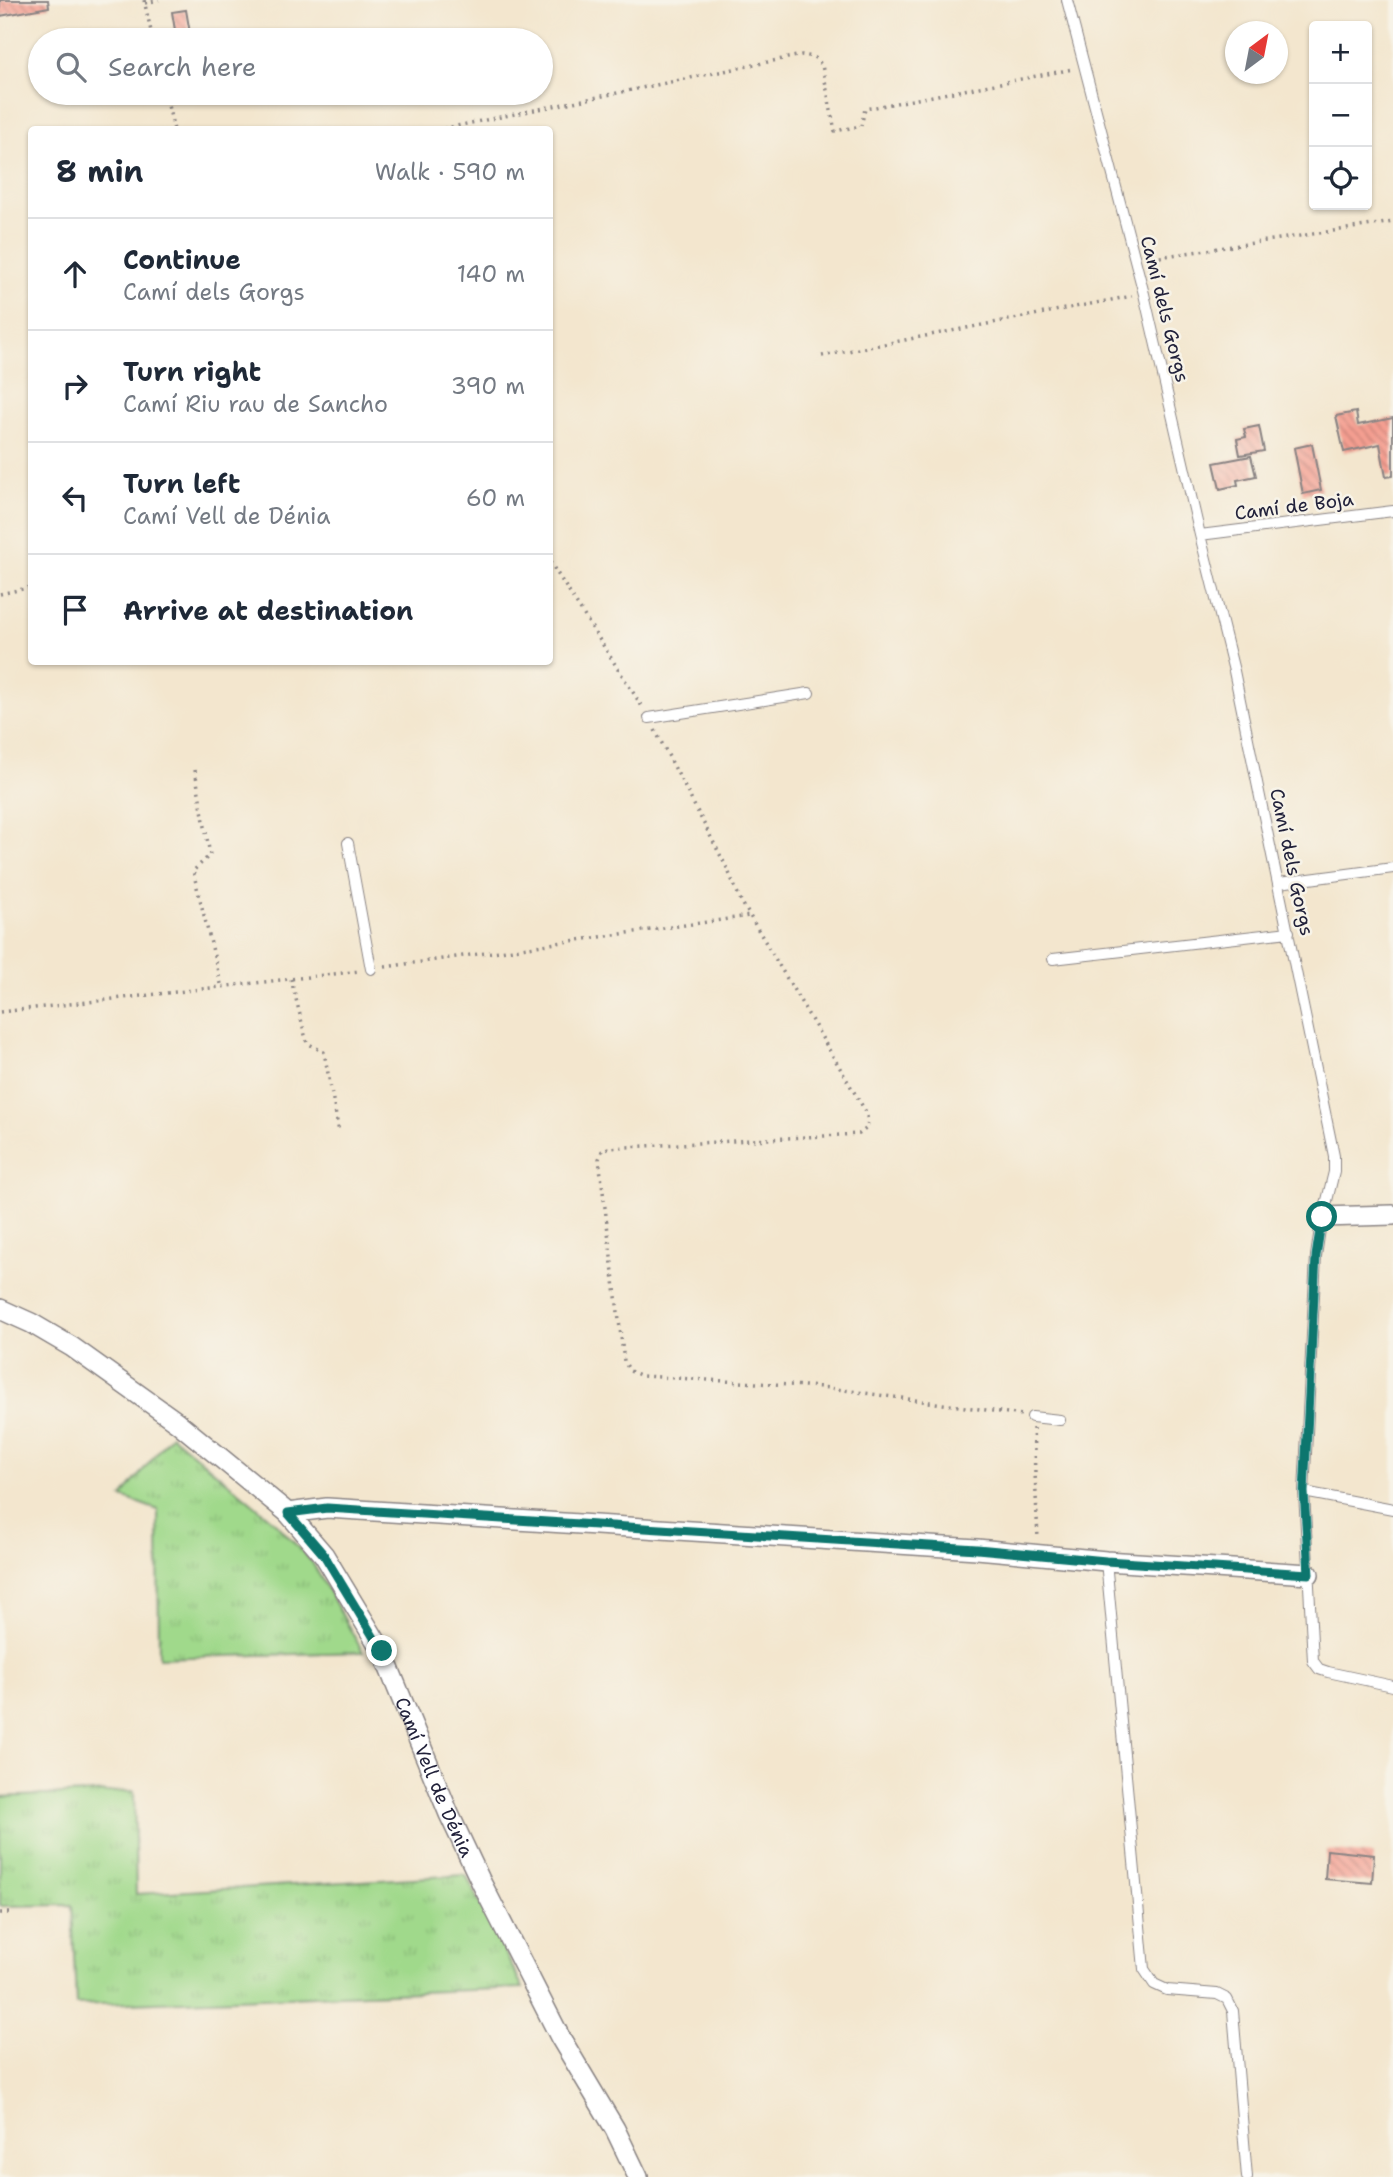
<!DOCTYPE html>
<meta charset="utf-8">
<style>
:root{--surface:#fff;--page:#f2f2f3;--text:#1f2937;--muted:#747a83;--line:#e0e1e3}
body{margin:0;font-family:"Shantell Sans",sans-serif;background:var(--page);color:var(--text)}
.controls{position:absolute;right:21px;top:21px;display:grid;overflow:hidden;border-radius:7px;box-shadow:0 2px 5px #0004}
.controls button{width:63px;height:63px;display:grid;place-items:center;padding:0;border:0;border-bottom:2px solid var(--line);background:var(--surface);color:var(--text);font:35px sans-serif}
.compass{position:absolute;left:1225px;top:21px;width:63px;height:63px;border-radius:50%;background:var(--surface);box-shadow:0 2px 5px #0004;rotate:32deg}
.stop{position:absolute;width:21px;height:21px;margin:-16px;border:5px solid #0f766e;border-radius:50%;background:#fff}
.stop.end{background:#0f766e;border-color:#fff;box-shadow:0 2px 7px #0008}
.list{margin:0;padding:0;list-style:none}
h2{display:flex;justify-content:space-between;align-items:center;height:91px;margin:0;padding:0 28px;font-size:30px}
h2 small{font-size:23px;font-weight:400;color:var(--muted)}
.list li{display:grid;grid-template-columns:46px 1fr auto;gap:21px;align-items:center;box-sizing:border-box;height:112px;padding:0 28px;border-top:2px solid var(--line)}
.list b{display:block;font-size:26px;white-space:nowrap}
.list p{margin:0;font-size:23px;white-space:nowrap;color:var(--muted)}
.list em{font-size:23px;font-style:normal;color:var(--muted)}
.icon{flex:none;width:38px;height:38px;fill:none;stroke:currentColor;stroke-width:2;stroke-linecap:round;stroke-linejoin:round}
.map{position:relative;flex:none;width:1393px;height:2177px;overflow:hidden}
.search{position:absolute;background:var(--surface);box-shadow:0 2px 5px #0004;left:28px;top:28px;width:525px;height:77px;display:flex;align-items:center;gap:18px;box-sizing:border-box;padding:0 24px;border-radius:38px;color:var(--muted);font-size:26px}
.panel{position:absolute;background:var(--surface);box-shadow:0 2px 5px #0004;left:28px;top:126px;width:525px;height:539px;border-radius:7px}
.map>svg:first-child{display:block}
.grass{fill:url(#grass-tufts);stroke:#617e63;stroke-width:2}
.building{fill:url(#building-back-hatch)}
.lines{fill:none;stroke-linecap:round;stroke-linejoin:round}
.service-casing{stroke:#8a8484;stroke-width:12}
.minor-casing{stroke:#8a8484;stroke-width:22}
.path{stroke:#8a8484;stroke-width:3.5;stroke-dasharray:2 5;stroke-linecap:butt}
.service{stroke:#fff;stroke-width:10}
.minor{stroke:#fff;stroke-width:19}
.route{stroke:#0f766e;stroke-width:9}
.labels{text-anchor:middle;dominant-baseline:central;stroke-width:5;stroke-linejoin:round;paint-order:stroke}
.street-label{font-size:19px;fill:#22223b;stroke:#f7f3e8}
</style>
<div class="map">
<svg width="1393" height="2177" viewBox="0 0 1393 2177">
<defs>
<pattern id="grass-tufts" width="24" height="20" patternUnits="userSpaceOnUse" patternTransform="scale(1.75)"><rect width="24" height="20" fill="#a0d98b"/><path d="M3 7l-1-3M5 7V3M7 7l1-3M15 17l-1-3M17 17v-4M19 17l1-3" fill="none" stroke="#8aba79"/></pattern>
<pattern id="building-back-hatch" width="6" height="6" patternUnits="userSpaceOnUse" patternTransform="scale(1.75)"><rect width="6" height="6" fill="#f59f91"/><path d="M-1 5l2 2M0 0l6 6M5-1l2 2" fill="none" stroke="#c68178"/></pattern>
</defs>
<rect width="100%" height="100%" fill="#f7f3e8"/>
<filter id="ink" filterUnits="userSpaceOnUse"><feTurbulence type="fractalNoise" baseFrequency=".0143" numOctaves="2"/><feDisplacementMap in="SourceGraphic" scale="14" xChannelSelector="R" yChannelSelector="G"/><feConvolveMatrix kernelMatrix="1 2 1 2 8 2 1 2 1" color-interpolation-filters="sRGB"/></filter>
<filter id="wash" filterUnits="userSpaceOnUse"><feTurbulence type="fractalNoise" baseFrequency=".00686" numOctaves="4" result="noise"/><feDisplacementMap in="SourceGraphic" scale="28" xChannelSelector="R" yChannelSelector="G"/><feGaussianBlur stdDeviation="1.57" result="paint"/><feColorMatrix in="noise" values="0 0 0 0 0 0 0 0 0 0 0 0 0 0 0 0 0 1.4 0 .05"/><feComposite in="paint" operator="in"/></filter>
<g filter="url(#wash)">
<rect width="100%" height="100%" fill="#f3e6ce"/>
<path class="grass" d="M 171,1435 L 275,1522 L 312,1562 L 363,1652 L 159,1658 L 158,1510 L 122,1497 Z
M 134,1791 L 136,1894 L 466,1875 L 523,1988 L 76,2005 L 72,1905 L 0,1906 L 0,1797 Z"/>
<g id="blocks">
<path class="building" d="M 0,0 L 48,0 L 49,7 L 0,16 Z
M 186,10 L 190,33 L 176,36 L 172,12 Z
M 1356,412 L 1358,425 L 1393,418 L 1393,476 L 1386,477 L 1380,444 L 1344,452 L 1336,416 Z
M 1259,426 L 1264,451 L 1240,455 L 1237,439 L 1246,437 L 1244,429 Z
M 1312,444 L 1321,490 L 1303,494 L 1294,448 Z
M 1251,456 L 1256,476 L 1237,480 L 1238,485 L 1220,489 L 1214,463 Z
M 1327,1850 L 1374,1855 L 1372,1883 L 1325,1879 Z"/>
</g>
</g>
<g filter="url(#ink)">
<use href="#blocks" fill-opacity="0" stroke="#8a8484" stroke-width="2"/>
<g class="lines">
<defs>
<path id="service" d="M 1067,0 L 1144,294 L 1200,535 L 1234,671 L 1334,1156 L 1334,1172 L 1320,1229 L 1316,1256 L 1304,1492 L 1313,1661 L 1319,1669 L 1328,1672 L 1393,1686
M 1200,535 L 1393,511
M 649,718 L 809,693
M 348,843 L 371,969
M 1279,883 L 1393,868
M 1053,959 L 1289,932
M 1032,1417 L 1060,1420
M 1304,1492 L 1393,1509
M 1106,1561 L 1144,1969 L 1154,1984 L 1167,1990 L 1217,1994 L 1227,1999 L 1233,2011 L 1247,2177"/>
<g id="minor">
<path d="M 1322,1217 L 1393,1215"/>
<path id="s1" d="M 0,1309 L 31,1323 L 72,1347 L 177,1422 L 288,1513 L 324,1555 L 382,1651 L 449,1814 L 482,1884 L 560,2037 L 615,2129 L 638,2177"/>
<path d="M 288,1513 L 327,1508 L 977,1549 L 1106,1561 L 1309,1574"/>
</g>
</defs>
<use href="#service" class="service-casing"/>
<use href="#minor" class="minor-casing"/>
<path class="path" d="M 144,0 L 153,40
M 145,3 L 159,0
M 165,93 L 174,130
M 437,130 L 802,55 L 814,57 L 822,65 L 835,131 L 861,126 L 865,109 L 1073,69
M 1146,259 L 1393,222
M 822,356 L 1132,296
M 550,562 L 643,708
M 0,594 L 32,587
M 655,730 L 727,868 L 741,901 L 866,1112 L 868,1121 L 867,1128 L 859,1134 L 608,1148 L 602,1151 L 599,1159 L 624,1361 L 630,1371 L 643,1376 L 822,1387 L 1022,1415
M 195,770 L 210,855 L 193,871 L 222,988
M 385,967 L 750,916
M 291,979 L 307,1043 L 324,1052 L 339,1132
M 0,1012 L 360,971
M 1033,1428 L 1038,1539
M 0,1913 L 10,1913"/>
<use href="#service" class="service"/>
<use href="#minor" class="minor"/>
</g>
</g>
<g class="lines" filter="url(#ink)">
<path class="route" d="M 382,1651 L 324,1555 L 288,1513 L 327,1508 L 977,1549 L 1106,1561 L 1309,1574 L 1304,1492 L 1316,1256 L 1322,1217"/>
</g>
<g class="labels">
<g class="street-label">
<text transform="translate(1165 309) rotate(76)">Camí dels Gorgs</text>
<text transform="translate(1294 506) rotate(-7)">Camí de Boja</text>
<text transform="translate(1292 862) rotate(78)">Camí dels Gorgs</text>
<text stroke="none"><textPath href="#s1" startOffset="658">Camí Vell de Dénia</textPath></text>
</g>
</g>
</svg>
<div class="controls">
<button>+</button>
<button>−</button>
<button><svg class="icon" aria-label="locate" viewBox="0 0 24 24"><circle cx="12" cy="12" r="6"/><path d="M12 2v4M12 18v4M2 12h4M18 12h4"/></svg></button>
</div>
<svg class="compass" viewBox="-18 -18 36 36"><path d="M0-13l5 13h-10z" fill="#e53935"/><path d="M0 13l5-13h-10z" fill="#747a83"/></svg>
<div class="stop" style="left:1322px;top:1217px"></div>
<div class="stop end" style="left:382px;top:1651px"></div>
<div class="search"><svg class="icon" aria-label="search" viewBox="0 0 24 24"><circle cx="10" cy="10" r="6"/><path d="M15 15l6 6"/></svg>Search here</div>
<section class="panel">
<h2>8 min<small>Walk · 590 m</small></h2>
<ul class="list">
<li><svg class="icon" aria-label="ahead" viewBox="0 0 24 24"><path d="M12 20V5M6 11l6-6 6 6"/></svg><div><b>Continue</b><p>Camí dels Gorgs</p></div><em>140 m</em></li>
<li><svg class="icon" aria-label="right" viewBox="0 0 24 24"><path d="M7 20v-9h11M14 6l5 5-5 5"/></svg><div><b>Turn right</b><p>Camí Riu rau de Sancho</p></div><em>390 m</em></li>
<li><svg class="icon" aria-label="left" viewBox="0 0 24 24"><path d="M17 20v-9H6M10 6l-5 5 5 5"/></svg><div><b>Turn left</b><p>Camí Vell de Dénia</p></div><em>60 m</em></li>
<li><svg class="icon" aria-label="arrive" viewBox="0 0 24 24"><path d="M6 21V4h12l-3 4 3 4H6"/></svg><div><b>Arrive at destination</b></div></li>
</ul>
</section>
</div>
